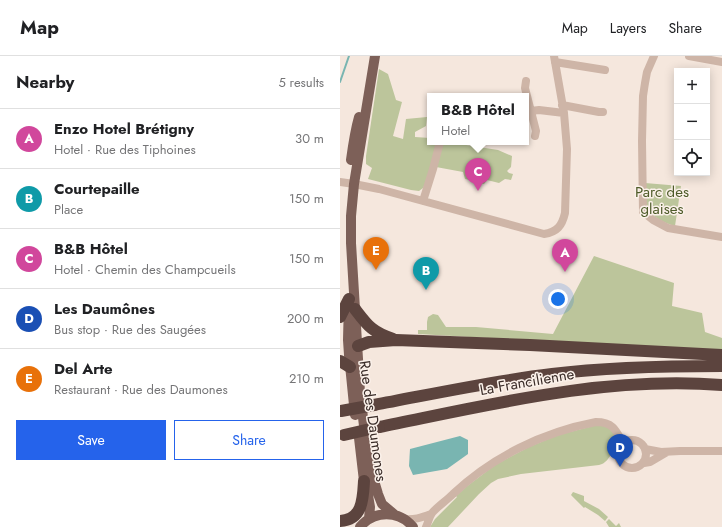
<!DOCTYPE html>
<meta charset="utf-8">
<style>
:root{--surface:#fff;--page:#f6f6f6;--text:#202124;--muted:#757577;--line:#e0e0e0;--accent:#2563eb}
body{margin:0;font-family:Jost,sans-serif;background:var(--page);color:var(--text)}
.controls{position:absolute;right:12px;top:12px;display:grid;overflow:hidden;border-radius:0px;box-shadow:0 2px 10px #0003}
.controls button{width:36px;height:36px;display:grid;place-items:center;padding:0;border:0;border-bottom:1px solid var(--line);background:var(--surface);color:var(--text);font:20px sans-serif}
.you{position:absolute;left:218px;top:243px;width:14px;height:14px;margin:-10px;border:3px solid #fff;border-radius:50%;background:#1a73e8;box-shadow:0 0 0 6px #1a73e833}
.badge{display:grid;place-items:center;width:26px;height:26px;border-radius:50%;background:var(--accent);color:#fff;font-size:13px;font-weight:700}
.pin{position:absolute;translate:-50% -33px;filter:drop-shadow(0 1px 2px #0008)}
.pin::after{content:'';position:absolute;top:21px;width:14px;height:12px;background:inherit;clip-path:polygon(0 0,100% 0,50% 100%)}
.popup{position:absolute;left:87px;top:37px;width:102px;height:52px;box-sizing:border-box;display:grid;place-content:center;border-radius:0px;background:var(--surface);filter:drop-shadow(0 1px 3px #0005);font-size:13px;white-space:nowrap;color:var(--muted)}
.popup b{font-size:15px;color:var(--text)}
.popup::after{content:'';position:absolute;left:50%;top:100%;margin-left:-8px;border:8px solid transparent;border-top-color:var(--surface)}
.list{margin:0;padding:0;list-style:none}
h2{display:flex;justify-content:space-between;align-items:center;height:52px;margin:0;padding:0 16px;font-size:17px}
h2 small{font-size:13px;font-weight:400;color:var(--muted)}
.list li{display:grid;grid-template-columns:26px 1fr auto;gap:12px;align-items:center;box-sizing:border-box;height:60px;padding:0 16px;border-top:1px solid var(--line)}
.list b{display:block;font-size:15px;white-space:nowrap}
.list p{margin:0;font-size:13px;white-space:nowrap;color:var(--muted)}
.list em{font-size:13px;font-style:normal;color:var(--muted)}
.actions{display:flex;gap:8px;padding:12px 16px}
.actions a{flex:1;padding:9px 0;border:1px solid var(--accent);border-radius:0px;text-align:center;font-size:14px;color:var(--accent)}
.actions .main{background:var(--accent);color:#fff}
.icon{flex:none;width:22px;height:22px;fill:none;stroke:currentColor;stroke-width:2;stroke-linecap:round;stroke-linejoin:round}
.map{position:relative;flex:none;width:382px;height:471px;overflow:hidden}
header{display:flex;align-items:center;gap:24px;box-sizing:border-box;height:56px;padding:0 20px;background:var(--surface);border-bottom:1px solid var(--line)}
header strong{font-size:19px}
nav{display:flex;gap:22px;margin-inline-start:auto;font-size:14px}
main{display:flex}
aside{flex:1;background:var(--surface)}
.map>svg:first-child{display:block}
.green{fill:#bcc59b}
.water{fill:#79b5b1}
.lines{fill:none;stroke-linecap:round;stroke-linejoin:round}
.stream{stroke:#79b5b1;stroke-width:2}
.minor{stroke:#ceb5a7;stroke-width:8}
.major{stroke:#7d6058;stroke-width:10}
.highway{stroke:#5c443e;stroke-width:12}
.highway-bridge{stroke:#5c443e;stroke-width:12}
.labels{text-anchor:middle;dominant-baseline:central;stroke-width:3;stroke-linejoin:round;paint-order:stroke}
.park-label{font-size:15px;fill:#4e5b29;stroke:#fbf1ea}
.street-label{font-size:15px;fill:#3a2c28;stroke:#fbf1ea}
</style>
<header>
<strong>Map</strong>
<nav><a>Map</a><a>Layers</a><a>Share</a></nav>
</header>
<main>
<aside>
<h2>Nearby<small>5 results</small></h2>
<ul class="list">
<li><span class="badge" style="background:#d1479c">A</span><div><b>Enzo Hotel Brétigny</b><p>Hotel · Rue des Tiphoines</p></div><em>30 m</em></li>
<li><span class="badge" style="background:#0f9aa8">B</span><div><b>Courtepaille</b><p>Place</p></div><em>150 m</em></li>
<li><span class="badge" style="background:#d1479c">C</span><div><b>B&amp;B Hôtel</b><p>Hotel · Chemin des Champcueils</p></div><em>150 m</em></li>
<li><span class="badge" style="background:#1a4fb4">D</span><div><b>Les Daumônes</b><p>Bus stop · Rue des Saugées</p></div><em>200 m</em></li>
<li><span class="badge" style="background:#e8710a">E</span><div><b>Del Arte</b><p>Restaurant · Rue des Daumones</p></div><em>210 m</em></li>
</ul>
<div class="actions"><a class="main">Save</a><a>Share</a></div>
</aside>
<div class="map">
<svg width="382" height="471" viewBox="0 0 382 471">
<rect width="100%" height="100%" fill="#f5e7dd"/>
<path class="green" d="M 39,13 L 48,18 L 56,44 L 62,46 L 53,80 L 63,83 L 66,63 L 87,61 L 86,70 L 75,76 L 75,81 L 90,82 L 90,86 L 107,86 L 158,94 L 172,100 L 171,111 L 167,115 L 169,117 L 173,118 L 171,124 L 165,123 L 159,127 L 147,124 L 144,128 L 137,126 L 137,122 L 133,120 L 130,124 L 125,123 L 123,116 L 96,111 L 83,132 L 79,135 L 71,134 L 28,123 L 32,112 L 26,108 L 26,100 Z
M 305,127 L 341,130 L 335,170 C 324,167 313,161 306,153 Z
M 254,200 L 334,227 L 332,250 L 362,257 L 365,276 L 382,282 L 382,295 L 78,278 L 78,274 L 87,274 L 87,266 L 88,261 L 93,258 L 98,259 L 106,271 L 136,271 L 213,278 Z
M 261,368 C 277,372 279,386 271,399 C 269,401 267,405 265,406 C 263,408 261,408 259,409 L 181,418 L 158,423 L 151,427 L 139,438 L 108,471 L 90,471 L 95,463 L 117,441 L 116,440 L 126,431 L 155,409 L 189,391 L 218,379 Z
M 233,436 L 244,440 L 244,445 L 259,453 L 268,461 L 265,465 L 258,459 L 245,451 L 244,452 L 231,439 Z
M 269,463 L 276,470 L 279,467 L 281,471 L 269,471 L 266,466 Z"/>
<path class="water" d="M 120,380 L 128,384 L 128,398 L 107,413 L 73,419 L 69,410 L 70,393 Z"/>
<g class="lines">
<path class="stream" d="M 0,26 L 9,0"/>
<path class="minor" d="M 314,0 L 307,16 L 305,27 L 303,40 L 302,85 L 303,156 L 313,164 L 328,172 L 382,181
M 349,0 L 382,6
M 215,6 L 265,14
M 186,25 L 185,32 L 196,75 L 195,80
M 222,49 L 259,56 L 263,56
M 191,55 L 199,54 L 224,57
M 0,126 L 14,128 L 39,133 L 204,178 C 217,176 222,170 225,157 L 227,93 L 224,57 L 214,0
M 83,145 L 93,113 L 100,86
M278 398a14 14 0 1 1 28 0a14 14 0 1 1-28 0Z
M 305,393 L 321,396 L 340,395 L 382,395
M 304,407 L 310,406 L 327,396
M 63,463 C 74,464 81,462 91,458
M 86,471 C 88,467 89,461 92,457 C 98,450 106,445 113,438 C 152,401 203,376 256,366 C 273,366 276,374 283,387"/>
<path class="major" d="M 35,0 L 14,128 L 11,160 L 11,187 L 20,336 L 26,387 L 32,418 L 38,438 L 42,448 L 55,459
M 11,104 C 13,89 15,75 19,61
M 9,245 L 8,284 L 9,299 L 15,359
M 19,382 L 24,425 L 28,439 L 30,451 L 29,463
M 20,471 C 34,454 59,454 73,471"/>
<path class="highway" d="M 15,253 C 28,270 32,276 53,283
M 0,261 L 9,243
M 18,290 L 29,286 L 56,284 L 190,289 L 382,299
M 0,305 L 10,311
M 34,349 C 93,338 152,325 212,318 C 268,311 325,310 382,310
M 39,371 C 153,348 264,320 382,329
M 0,465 C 23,464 23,442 24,425"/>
<path class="highway-bridge" d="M 1,355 L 34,349
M 4,379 L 39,371"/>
</g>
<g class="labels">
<g class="park-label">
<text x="322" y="136">Parc des<tspan x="322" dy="17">glaises</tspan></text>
</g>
<g class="street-label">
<text transform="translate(187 326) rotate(-10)">La Francilienne</text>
<text transform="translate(33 365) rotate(82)">Rue des Daumones</text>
</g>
</g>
</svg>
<div class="controls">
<button>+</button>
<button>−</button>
<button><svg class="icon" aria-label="locate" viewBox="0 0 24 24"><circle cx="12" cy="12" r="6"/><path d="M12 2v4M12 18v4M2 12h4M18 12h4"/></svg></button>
</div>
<div class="you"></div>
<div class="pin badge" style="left:225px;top:216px;background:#d1479c">A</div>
<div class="pin badge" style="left:86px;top:234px;background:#0f9aa8">B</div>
<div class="pin badge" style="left:138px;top:135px;background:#d1479c">C</div>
<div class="popup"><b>B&amp;B Hôtel</b>Hotel</div>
<div class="pin badge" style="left:280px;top:411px;background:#1a4fb4">D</div>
<div class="pin badge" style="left:36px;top:214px;background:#e8710a">E</div>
</div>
</main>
